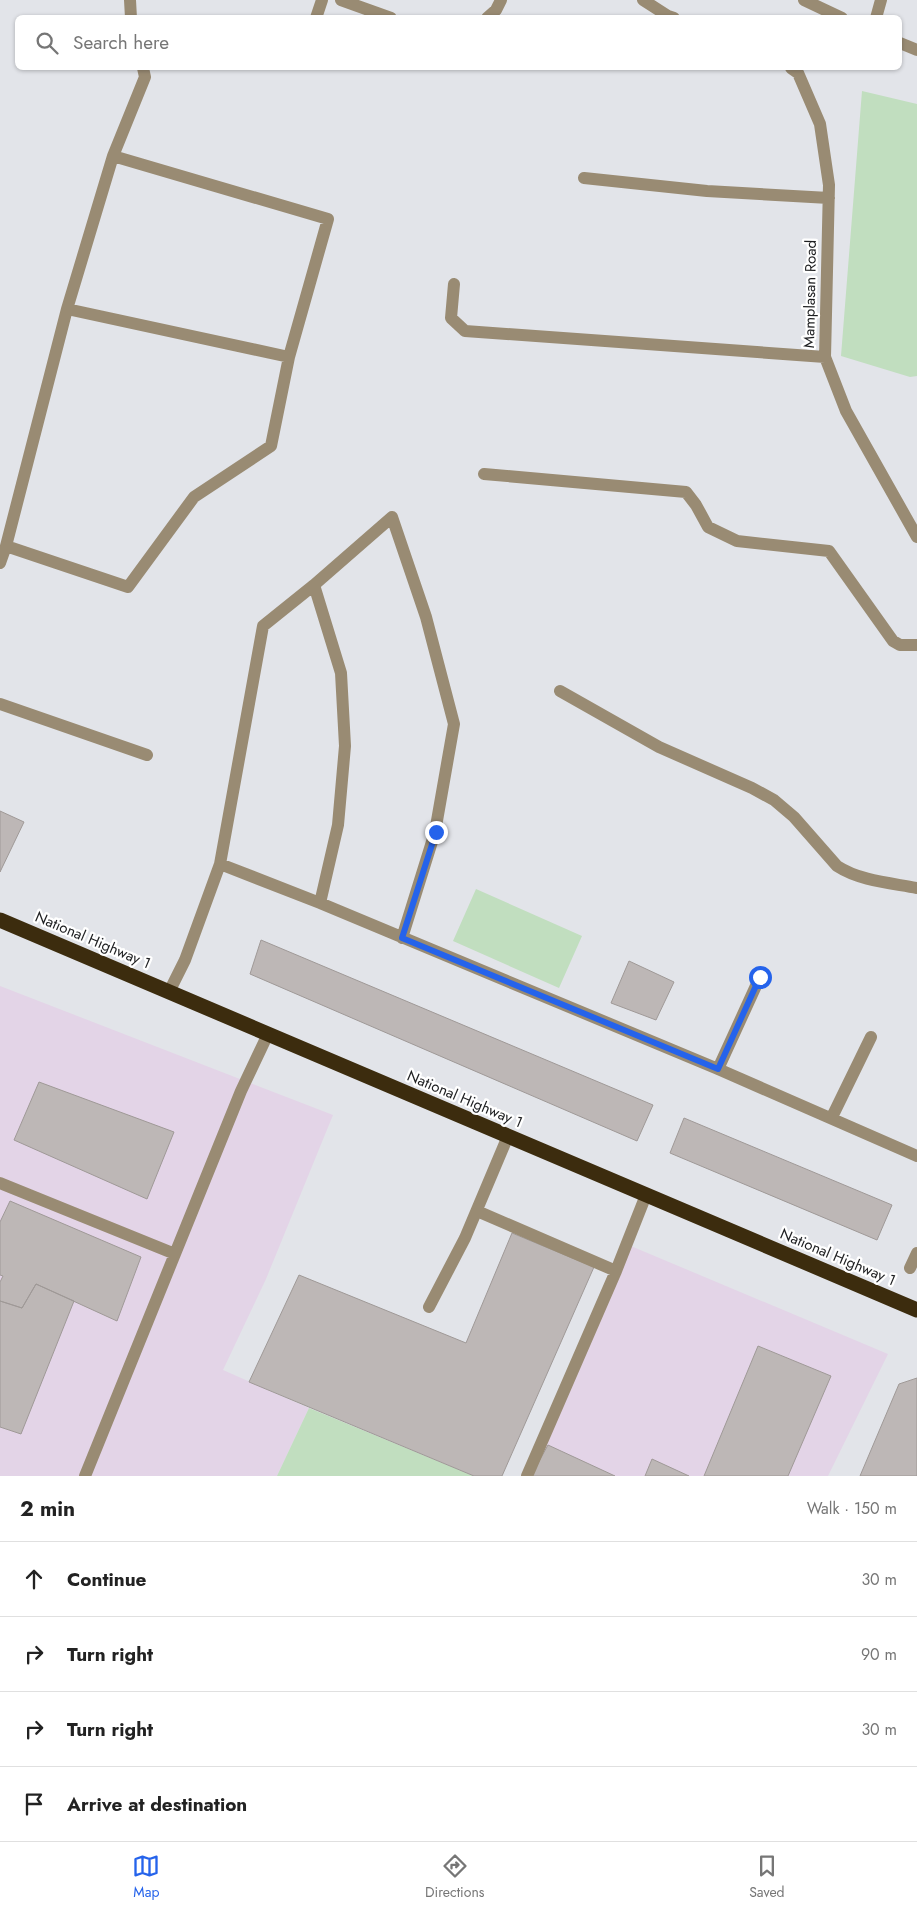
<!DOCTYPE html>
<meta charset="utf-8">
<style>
:root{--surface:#fff;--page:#f2f2f2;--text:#222;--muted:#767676;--line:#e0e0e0;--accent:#2563eb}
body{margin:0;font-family:Jost,sans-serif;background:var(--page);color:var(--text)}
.stop{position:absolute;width:15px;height:15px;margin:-11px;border:4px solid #2563eb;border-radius:50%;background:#fff}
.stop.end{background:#2563eb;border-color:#fff;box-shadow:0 1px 5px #0008}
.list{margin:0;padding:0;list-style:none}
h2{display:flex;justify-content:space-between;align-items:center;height:65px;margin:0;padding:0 20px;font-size:21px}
h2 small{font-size:16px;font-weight:400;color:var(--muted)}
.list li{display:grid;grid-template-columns:32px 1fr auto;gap:15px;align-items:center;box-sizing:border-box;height:75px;padding:0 20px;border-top:1px solid var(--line)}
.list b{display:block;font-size:19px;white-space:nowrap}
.list em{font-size:16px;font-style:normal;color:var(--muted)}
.icon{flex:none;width:28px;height:28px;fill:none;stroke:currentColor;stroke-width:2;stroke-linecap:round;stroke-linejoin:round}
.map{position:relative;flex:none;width:917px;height:1476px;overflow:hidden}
.search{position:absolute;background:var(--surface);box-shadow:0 1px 4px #0004;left:15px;right:15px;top:15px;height:55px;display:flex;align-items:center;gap:12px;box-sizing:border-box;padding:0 18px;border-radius:8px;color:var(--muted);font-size:19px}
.sheet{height:365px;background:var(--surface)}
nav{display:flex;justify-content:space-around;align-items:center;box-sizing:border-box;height:70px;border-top:1px solid var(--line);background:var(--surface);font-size:14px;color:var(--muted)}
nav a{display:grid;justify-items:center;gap:2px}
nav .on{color:var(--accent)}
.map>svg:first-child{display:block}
.industrial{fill:#e3d4e7}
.green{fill:#c1debf}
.building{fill:#bdb7b6;stroke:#9f9997}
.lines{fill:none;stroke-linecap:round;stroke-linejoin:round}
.minor{stroke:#998b73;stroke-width:12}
.highway{stroke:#3c2c0e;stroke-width:15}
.route{stroke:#2563eb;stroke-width:6}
.labels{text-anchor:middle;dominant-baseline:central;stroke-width:4.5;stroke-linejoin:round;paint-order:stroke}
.street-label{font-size:15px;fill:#1d1e20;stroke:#fff}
</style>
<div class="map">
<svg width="917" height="1476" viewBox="0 0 917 1476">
<rect width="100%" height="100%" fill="#e2e4e9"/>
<path class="industrial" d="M 0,986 L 333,1115 L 266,1279 L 223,1370 L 309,1408 L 277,1476 L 0,1476 Z
M 626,1244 L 888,1354 L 828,1476 L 530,1476 Z"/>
<path class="green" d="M 862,91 L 917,104 L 917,376 L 910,377 L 841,356 Z
M 476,889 L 582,936 L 559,988 L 453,941 Z
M 309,1408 L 474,1476 L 277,1476 Z"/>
<path class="building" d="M 0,811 L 24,822 L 0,872 Z
M 261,940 L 653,1105 L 637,1141 L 250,974 Z
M 629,961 L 674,982 L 656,1020 L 611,1003 Z
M 39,1082 L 174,1132 L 147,1199 L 14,1140 Z
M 684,1118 L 892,1205 L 877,1240 L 670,1153 Z
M 10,1201 L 141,1257 L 117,1321 L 36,1284 L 22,1308 L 0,1301 L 0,1282 L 3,1276 L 0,1275 L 0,1222 Z
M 512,1233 L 594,1267 L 502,1476 L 474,1476 L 249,1382 L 299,1275 L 466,1343 Z
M 36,1284 L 74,1301 L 21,1434 L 0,1427 L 0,1301 L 22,1308 Z
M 758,1346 L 831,1376 L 788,1476 L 704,1476 Z
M 917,1378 L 917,1476 L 860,1476 L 899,1384 Z
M 548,1445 L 615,1476 L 531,1476 Z
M 652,1459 L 689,1476 L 645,1476 Z"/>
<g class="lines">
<path class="minor" d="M 130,0 L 131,18
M 341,0 L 391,18
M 643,0 L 668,16 L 674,18
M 804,0 L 842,18
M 316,18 L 322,0
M 487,18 L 496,10 L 501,0
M 876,18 L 881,0
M 900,43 L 917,50
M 791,68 L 798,73 L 820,124 L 829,185 L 825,357 L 846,411 L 917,537
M 584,178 L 707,191 L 829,198
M 454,284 L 451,318 L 465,331 L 825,357
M 67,309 L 289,357
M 484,474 L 686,492 L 696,505 L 708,527 L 737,541 L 829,551 L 893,641 L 900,645 L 917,645
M 6,546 L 128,587 L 194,497 L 271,446 L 289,357 L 328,219 L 113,156
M 0,563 L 6,546 L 67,309 L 113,156 L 145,77 L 143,68
M 314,585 L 341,673 L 345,746 L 338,825 L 320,903
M 560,691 L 659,747 L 752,788 L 774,800 L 794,817 L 837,866 C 860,881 891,883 917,888
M 0,704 L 147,755
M 220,864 L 320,903 L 718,1069 L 917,1156
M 169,992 L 185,960 L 220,864 L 263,626 L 314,585 L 392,517 L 426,617 L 454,724 L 435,832 L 402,938
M 718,1069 L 760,977
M 832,1117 L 871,1037
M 0,1183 L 175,1254
M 477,1211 L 616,1271
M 910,1268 L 917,1253
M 429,1307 L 465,1238 L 508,1136
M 85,1476 L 241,1091 L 268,1034
M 527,1476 L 616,1271 L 646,1195"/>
<path class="highway" d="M 0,920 L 917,1310"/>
</g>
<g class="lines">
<path class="route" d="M 436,832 L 402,938 L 718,1069 L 760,977"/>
</g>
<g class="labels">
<g class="street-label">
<text transform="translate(810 294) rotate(-89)">Mamplasan Road</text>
<text transform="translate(93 940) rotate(23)">National Highway 1</text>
<text transform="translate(465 1099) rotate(23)">National Highway 1</text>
<text transform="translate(838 1257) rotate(23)">National Highway 1</text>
</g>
</g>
</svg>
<div class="stop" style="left:760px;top:977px"></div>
<div class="stop end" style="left:436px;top:832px"></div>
<div class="search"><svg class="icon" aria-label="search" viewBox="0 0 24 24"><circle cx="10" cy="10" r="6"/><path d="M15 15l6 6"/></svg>Search here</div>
</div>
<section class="sheet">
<h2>2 min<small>Walk · 150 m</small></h2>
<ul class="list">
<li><svg class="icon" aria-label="ahead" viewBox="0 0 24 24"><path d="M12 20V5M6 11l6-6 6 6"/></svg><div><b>Continue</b></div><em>30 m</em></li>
<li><svg class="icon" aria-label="right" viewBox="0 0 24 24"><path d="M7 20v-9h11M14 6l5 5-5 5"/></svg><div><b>Turn right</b></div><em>90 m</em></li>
<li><svg class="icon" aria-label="right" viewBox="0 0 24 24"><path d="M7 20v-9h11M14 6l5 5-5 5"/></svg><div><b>Turn right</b></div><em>30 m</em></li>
<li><svg class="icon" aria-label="arrive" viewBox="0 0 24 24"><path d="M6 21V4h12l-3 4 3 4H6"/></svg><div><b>Arrive at destination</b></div></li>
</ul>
</section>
<nav>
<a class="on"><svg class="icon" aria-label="map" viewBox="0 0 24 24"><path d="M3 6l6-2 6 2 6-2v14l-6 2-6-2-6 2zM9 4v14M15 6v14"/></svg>Map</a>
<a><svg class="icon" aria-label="directions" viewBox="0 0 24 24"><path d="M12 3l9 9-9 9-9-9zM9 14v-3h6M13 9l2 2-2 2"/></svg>Directions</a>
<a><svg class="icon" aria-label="saved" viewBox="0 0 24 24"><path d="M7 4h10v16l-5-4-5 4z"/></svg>Saved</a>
</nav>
